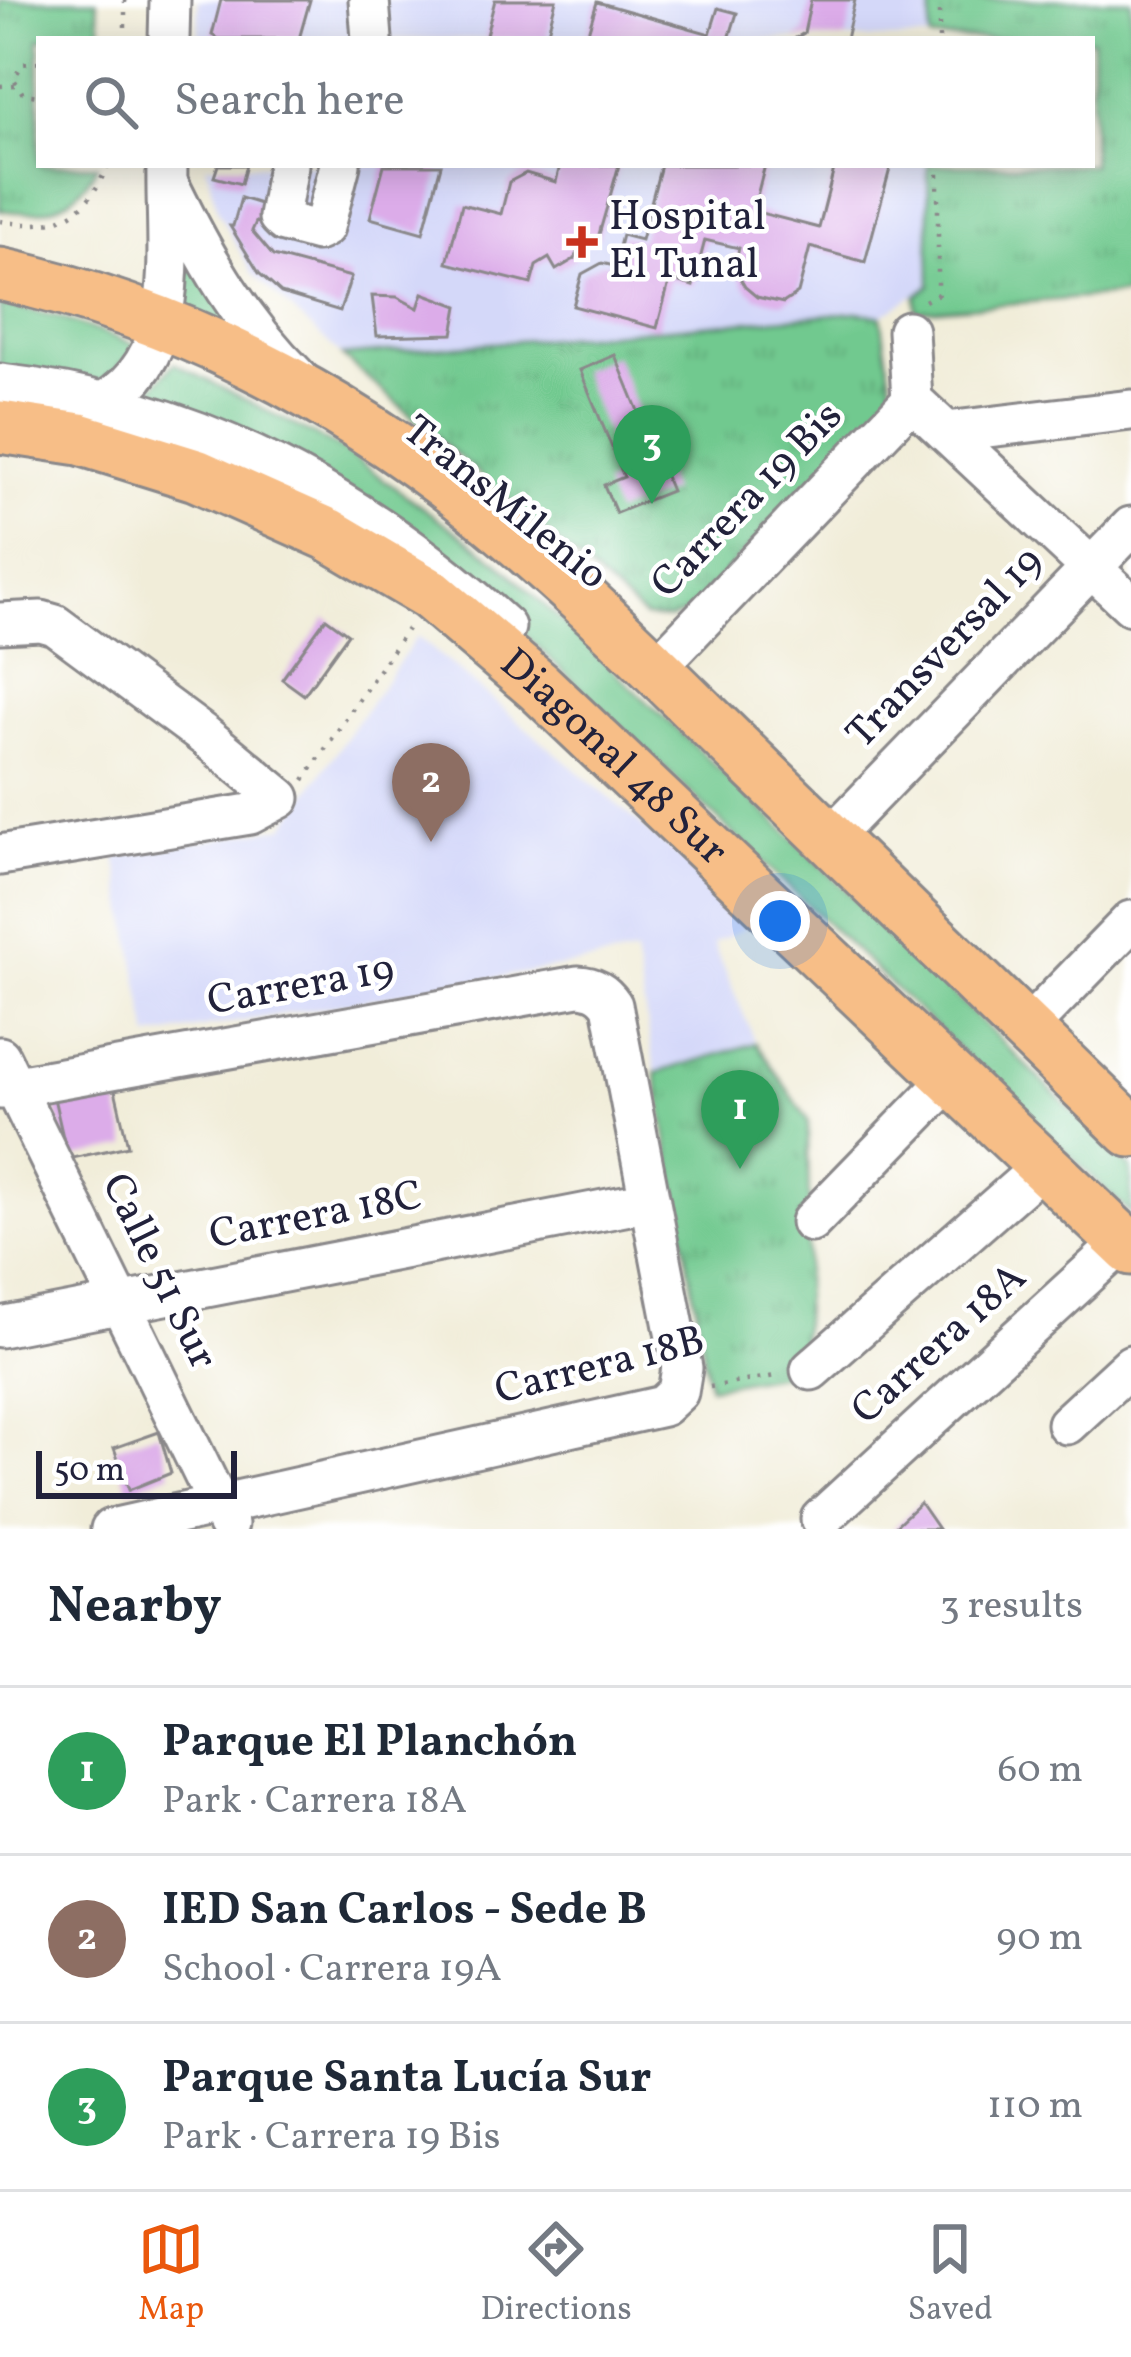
<!DOCTYPE html>
<meta charset="utf-8">
<style>
:root{--surface:#fff;--page:#f2f2f3;--text:#1f2937;--muted:#747a83;--line:#e0e1e3;--accent:#ea580c}
body{margin:0;font-family:Vollkorn,serif;background:var(--page);color:var(--text)}
.scale{position:absolute;left:36px;bottom:30px;width:201px;box-sizing:border-box;padding-left:12px;border:6px solid #22223b;border-top:0;font-size:33px;line-height:42px;white-space:nowrap;color:#22223b;-webkit-text-stroke:9px #fff;paint-order:stroke}
.you{position:absolute;left:780px;top:921px;width:42px;height:42px;margin:-30px;border:9px solid #fff;border-radius:50%;background:#1a73e8;box-shadow:0 0 0 18px #1a73e833}
.badge{display:grid;place-items:center;width:78px;height:78px;border-radius:50%;background:var(--accent);color:#fff;font-size:39px;font-weight:700}
.pin{position:absolute;translate:-50% -99px;filter:drop-shadow(0 3px 6px #0008)}
.pin::after{content:'';position:absolute;top:63px;width:42px;height:36px;background:inherit;clip-path:polygon(0 0,100% 0,50% 100%)}
.list{margin:0;padding:0;list-style:none}
h2{display:flex;justify-content:space-between;align-items:center;height:156px;margin:0;padding:0 48px;font-size:51px}
h2 small{font-size:39px;font-weight:400;color:var(--muted)}
.list li{display:grid;grid-template-columns:78px 1fr auto;gap:36px;align-items:center;box-sizing:border-box;height:168px;padding:0 48px;border-top:3px solid var(--line)}
.list b{display:block;font-size:45px;white-space:nowrap}
.list p{margin:0;font-size:39px;white-space:nowrap;color:var(--muted)}
.list em{font-size:39px;font-style:normal;color:var(--muted)}
.icon{flex:none;width:66px;height:66px;fill:none;stroke:currentColor;stroke-width:2;stroke-linecap:round;stroke-linejoin:round}
.map{position:relative;flex:none;width:1131px;height:1529px;overflow:hidden}
.search{position:absolute;background:var(--surface);box-shadow:0 6px 30px #0003;left:36px;right:36px;top:36px;height:132px;display:flex;align-items:center;gap:30px;box-sizing:border-box;padding:0 42px;border-radius:0px;color:var(--muted);font-size:45px}
.sheet{height:660px;background:var(--surface)}
nav{display:flex;justify-content:space-around;align-items:center;box-sizing:border-box;height:168px;border-top:3px solid var(--line);background:var(--surface);font-size:33px;color:var(--muted)}
nav a{display:grid;justify-items:center;gap:6px}
nav .on{color:var(--accent)}
.map>svg:first-child{display:block}
.built{fill:#d4d8f9}
.green{fill:#71c98f;stroke:#4a7665;stroke-width:3}
.park{fill:url(#park-tufts);stroke:#4a7665;stroke-width:3}
.building{fill:#dcace9}
.lines{fill:none;stroke-linecap:round;stroke-linejoin:round}
.minor-casing{stroke:#8a888a;stroke-width:45}
.major-casing{stroke:#8a888a;stroke-width:57}
.path{stroke:#8a888a;stroke-width:4.5;stroke-dasharray:3 9;stroke-linecap:butt}
.minor{stroke:#fff;stroke-width:39}
.major{stroke:#f7be87;stroke-width:51}
.poi-dot{fill:#c8321e;stroke:#fff;stroke-width:4.5}
.labels{text-anchor:middle;dominant-baseline:central;stroke-width:9;stroke-linejoin:round;paint-order:stroke}
.poi-label{font-size:42px;fill:#22223b;stroke:#fff;text-anchor:start}
.street-label{font-size:42px;fill:#22223b;stroke:#fff}
</style>
<div class="map">
<svg width="1131" height="1529" viewBox="0 0 1131 1529">
<defs>
<pattern id="park-tufts" width="24" height="20" patternUnits="userSpaceOnUse" patternTransform="scale(3)"><rect width="24" height="20" fill="#71c98f"/><path d="M3 7l-1-3M5 7V3M7 7l1-3M15 17l-1-3M17 17v-4M19 17l1-3" fill="none" stroke="#62ac7c"/></pattern>
</defs>
<rect width="100%" height="100%" fill="#fff"/>
<filter id="ink" filterUnits="userSpaceOnUse"><feTurbulence type="fractalNoise" baseFrequency=".00833" numOctaves="2"/><feDisplacementMap in="SourceGraphic" scale="24" xChannelSelector="R" yChannelSelector="G"/><feConvolveMatrix kernelMatrix="1 2 1 2 8 2 1 2 1" color-interpolation-filters="sRGB"/></filter>
<filter id="wash" filterUnits="userSpaceOnUse"><feTurbulence type="fractalNoise" baseFrequency=".004" numOctaves="4" result="noise"/><feDisplacementMap in="SourceGraphic" scale="48" xChannelSelector="R" yChannelSelector="G"/><feGaussianBlur stdDeviation="2.7" result="paint"/><feColorMatrix in="noise" values="0 0 0 0 0 0 0 0 0 0 0 0 0 0 0 0 0 1.4 0 .05"/><feComposite in="paint" operator="in"/></filter>
<g filter="url(#wash)">
<rect width="100%" height="100%" fill="#f1edd9"/>
<path class="built" d="M 198,0 L 931,0 L 930,39 L 199,39 Z
M 206,165 L 928,165 L 930,285 L 881,316 L 857,312 L 342,356 L 252,273 L 218,212 Z
M 417,636 L 734,903 L 744,929 L 713,943 L 756,1043 L 656,1073 L 635,954 L 149,1037 L 116,857 L 284,827 Z"/>
<path class="green" d="M 183,247 L 258,357 L 182,317 Z
M 0,304 L 58,317 L 139,346 L 106,380 L 82,386 L 0,375 Z
M 174,363 L 343,450 L 497,561 L 799,844 L 1131,1168 L 1131,1214 L 500,611 L 141,401 Z"/>
<path class="park" d="M 0,0 L 97,0 L 102,39 L 39,39 L 39,165 L 97,165 C 77,206 45,218 0,210 Z
M 931,0 L 1131,0 L 1131,294 L 916,311 L 916,296 L 930,285 L 928,165 L 1092,165 L 1092,39 L 930,39 Z
M 857,312 L 881,316 L 893,395 L 688,612 L 670,619 L 644,617 L 342,356 Z
M 756,1043 L 808,1120 L 809,1219 L 800,1371 L 709,1387 L 656,1073 Z"/>
<g id="blocks">
<path class="building" d="M 221,0 L 310,0 L 299,39 L 219,39 L 212,35 Z
M 495,0 L 556,0 L 546,39 L 485,39 Z
M 811,0 L 855,0 L 846,39 L 794,39 L 804,33 Z
M 597,2 L 710,34 L 718,8 L 737,13 L 729,39 L 586,39 Z
M 218,165 L 246,165 L 241,184 L 214,177 Z
M 384,165 L 441,165 L 423,233 L 370,218 Z
M 560,165 L 619,165 L 598,238 L 583,234 L 576,258 L 556,270 L 549,258 L 536,266 L 531,284 L 447,263 L 462,204 L 501,214 L 509,182 L 526,173 L 556,182 Z
M 661,165 L 765,165 L 753,211 L 819,228 L 835,165 L 891,165 L 865,262 L 810,247 L 798,293 L 783,303 L 757,297 L 745,287 L 734,268 L 739,248 L 705,240 L 693,286 L 670,279 L 657,328 L 573,306 L 582,274 L 602,263 L 614,266 L 622,235 L 641,240 Z
M 241,198 L 276,209 L 272,226 L 256,222 L 252,231 L 273,256 L 351,277 L 340,311 L 281,293 L 259,273 L 230,226 L 233,226 Z
M 423,293 L 458,306 L 453,334 L 377,336 L 372,296 L 397,297 L 418,308 Z
M 615,355 L 671,491 L 616,513 L 604,485 L 624,477 L 580,370 Z
M 326,618 L 348,634 L 304,695 L 282,679 Z
M 112,1077 L 128,1146 L 68,1159 L 54,1098 Z
M 159,1432 L 171,1473 L 129,1490 L 114,1448 Z
M 920,1503 L 938,1529 L 892,1529 Z"/>
</g>
</g>
<g filter="url(#ink)">
<use href="#blocks" fill-opacity="0" stroke="#8a888a" stroke-width="3"/>
<g class="lines">
<defs>
<path id="minor" d="M 369,0 L 372,39
M 169,39 L 170,0
M 288,165 L 279,217 L 284,222 L 317,231 L 324,227 L 340,165
M 171,189 C 206,260 241,322 298,378
M 908,331 L 912,400 L 1131,605
M 0,384 C 195,406 362,496 505,627
M 90,410 C 188,364 165,256 167,165
M 946,432 L 1131,410
M 0,623 L 41,621 L 55,625 L 205,736 L 280,798 L 250,814 L 0,855
M 655,669 L 912,400
M 830,838 L 1131,527
M 1026,1029 L 1131,921
M 0,1057 L 228,1524
M 0,1089 L 578,986 C 594,987 603,992 612,1005 L 682,1368 L 678,1392 L 663,1406 L 111,1529
M 811,1222 L 951,1078
M 0,1327 L 650,1201
M 811,1370 L 1043,1166
M 1067,1424 L 1131,1365
M 821,1519 L 1123,1242"/>
<g id="major">
<path d="M 0,274 C 174,312 336,395 475,506 C 574,585 663,677 754,765 C 880,887 1005,1009 1131,1131"/>
<path id="s1" d="M 0,427 L 80,439 L 196,475 L 328,534 L 430,594 L 538,686 L 1131,1249"/>
</g>
</defs>
<use href="#minor" class="minor-casing"/>
<use href="#major" class="major-casing"/>
<path class="path" d="M 125,39 L 125,0
M 939,39 L 939,0
M 39,62 L 22,64 L 14,79 L 23,94 L 39,96
M 0,86 L 15,85
M 0,221 C 57,231 85,218 108,165
M 925,301 L 938,294 L 938,165
M 304,780 L 409,626
M 710,1387 L 781,1375"/>
<use href="#minor" class="minor"/>
<use href="#major" class="major"/>
</g>
</g>
<path class="poi-dot" d="M576 224h12v12h12v12h-12v12h-12v-12h-12v-12h12z"/>
<g class="labels">
<g class="poi-label">
<text x="609" y="218">Hospital<tspan x="609" dy="48">El Tunal</tspan></text>
</g>
<g class="street-label">
<text transform="translate(748 501) rotate(-46)">Carrera 19 Bis</text>
<text transform="translate(504 504) rotate(39)">TransMilenio</text>
<text transform="translate(946 649) rotate(-46)">Transversal 19</text>
<text stroke="none"><textPath href="#s1" startOffset="711">Diagonal 48 Sur</textPath></text>
<text transform="translate(301 987) rotate(-10)">Carrera 19</text>
<text transform="translate(316 1217) rotate(-11)">Carrera 18C</text>
<text transform="translate(158 1272) rotate(64)">Calle 51 Sur</text>
<text transform="translate(940 1345) rotate(-42)">Carrera 18A</text>
<text transform="translate(600 1367) rotate(-14)">Carrera 18B</text>
</g>
</g>
</svg>
<div class="scale">50 m</div>
<div class="you"></div>
<div class="pin badge" style="left:740px;top:1169px;background:#2e9e5b">1</div>
<div class="pin badge" style="left:431px;top:842px;background:#8d6e63">2</div>
<div class="pin badge" style="left:652px;top:504px;background:#2e9e5b">3</div>
<div class="search"><svg class="icon" aria-label="search" viewBox="0 0 24 24"><circle cx="10" cy="10" r="6"/><path d="M15 15l6 6"/></svg>Search here</div>
</div>
<section class="sheet">
<h2>Nearby<small>3 results</small></h2>
<ul class="list">
<li><span class="badge" style="background:#2e9e5b">1</span><div><b>Parque El Planchón</b><p>Park · Carrera 18A</p></div><em>60 m</em></li>
<li><span class="badge" style="background:#8d6e63">2</span><div><b>IED San Carlos - Sede B</b><p>School · Carrera 19A</p></div><em>90 m</em></li>
<li><span class="badge" style="background:#2e9e5b">3</span><div><b>Parque Santa Lucía Sur</b><p>Park · Carrera 19 Bis</p></div><em>110 m</em></li>
</ul>
</section>
<nav>
<a class="on"><svg class="icon" aria-label="map" viewBox="0 0 24 24"><path d="M3 6l6-2 6 2 6-2v14l-6 2-6-2-6 2zM9 4v14M15 6v14"/></svg>Map</a>
<a><svg class="icon" aria-label="directions" viewBox="0 0 24 24"><path d="M12 3l9 9-9 9-9-9zM9 14v-3h6M13 9l2 2-2 2"/></svg>Directions</a>
<a><svg class="icon" aria-label="saved" viewBox="0 0 24 24"><path d="M7 4h10v16l-5-4-5 4z"/></svg>Saved</a>
</nav>
